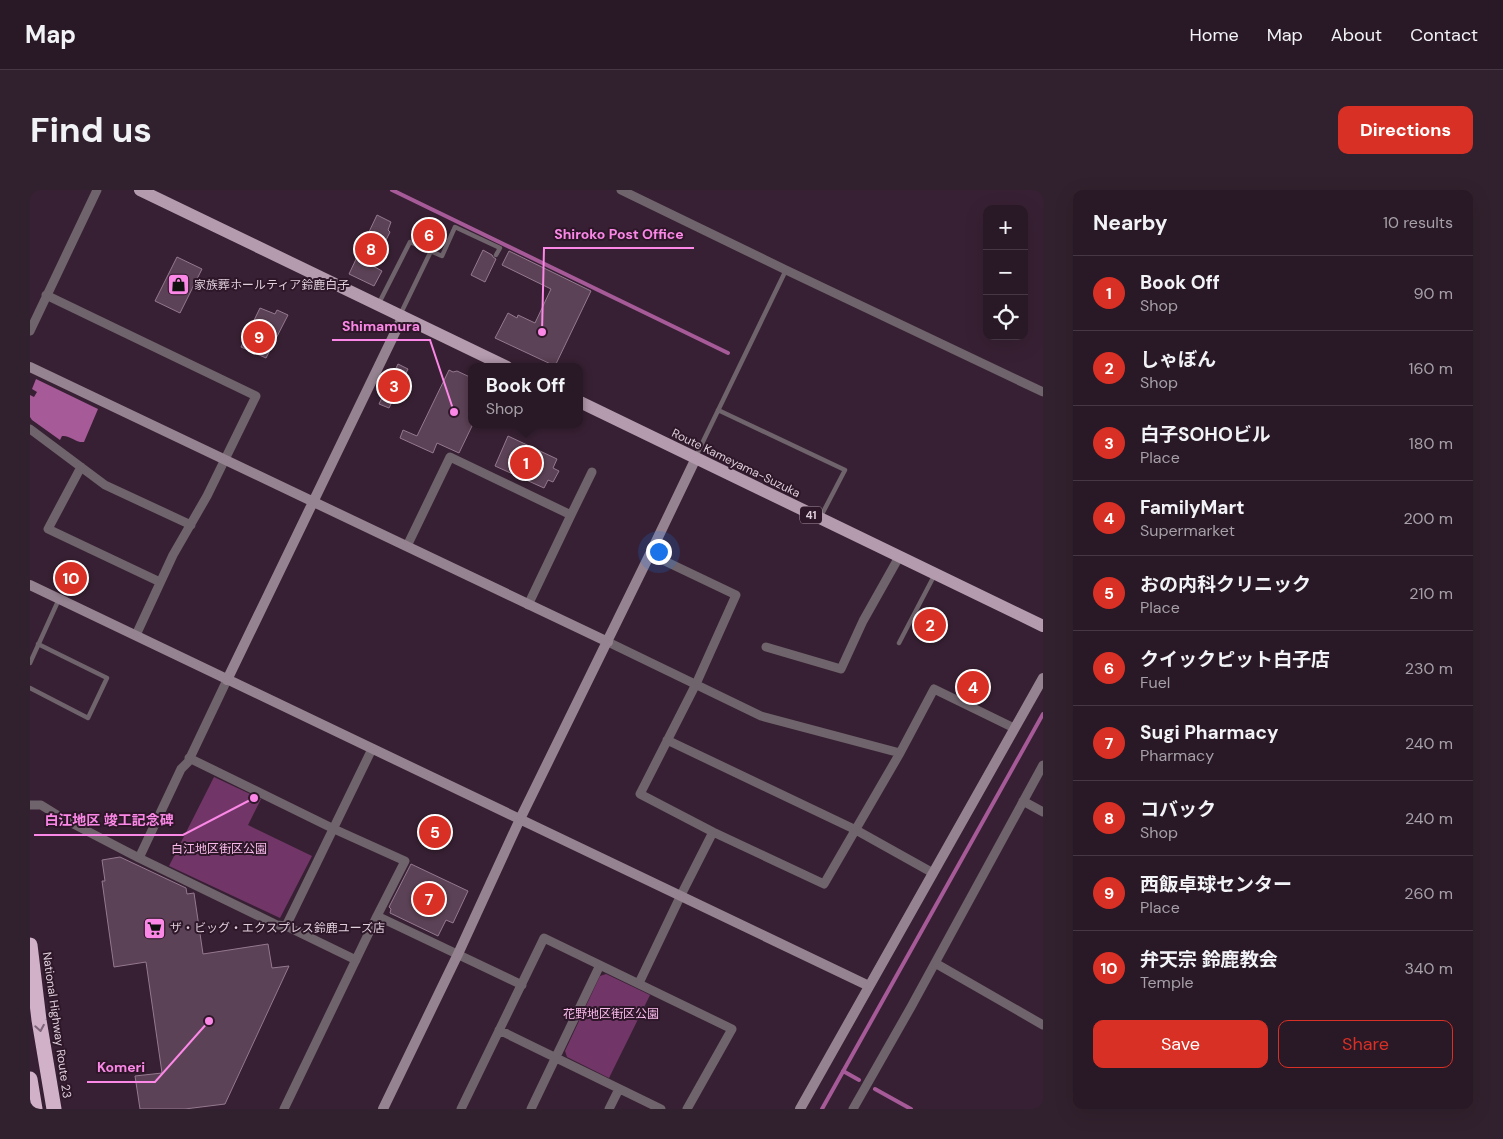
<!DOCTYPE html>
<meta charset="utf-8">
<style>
:root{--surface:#291826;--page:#31212e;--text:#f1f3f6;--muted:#a5a0a7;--line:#453743;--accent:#d93025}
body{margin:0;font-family:"DM Sans","Noto Sans JP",sans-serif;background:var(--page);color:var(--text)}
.controls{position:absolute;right:15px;top:15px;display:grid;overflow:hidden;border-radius:10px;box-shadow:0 5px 20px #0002}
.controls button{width:45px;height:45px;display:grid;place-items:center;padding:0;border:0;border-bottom:1px solid var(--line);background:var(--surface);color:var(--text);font:25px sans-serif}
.you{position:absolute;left:628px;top:361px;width:18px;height:18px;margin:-12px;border:4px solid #fff;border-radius:50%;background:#1a73e8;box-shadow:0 0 0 8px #1a73e833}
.badge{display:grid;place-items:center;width:32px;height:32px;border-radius:50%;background:var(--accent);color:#fff;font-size:16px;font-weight:700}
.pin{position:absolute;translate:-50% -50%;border:2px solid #fff;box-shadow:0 1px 5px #0006}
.popup{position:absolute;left:438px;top:173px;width:115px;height:65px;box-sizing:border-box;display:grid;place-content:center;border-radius:10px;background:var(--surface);filter:drop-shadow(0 1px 4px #0005);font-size:16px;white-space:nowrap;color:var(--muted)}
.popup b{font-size:19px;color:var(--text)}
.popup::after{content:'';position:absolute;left:50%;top:100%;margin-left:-10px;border:10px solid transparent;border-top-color:var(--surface)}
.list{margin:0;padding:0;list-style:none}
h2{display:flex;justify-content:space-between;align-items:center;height:65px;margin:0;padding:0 20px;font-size:21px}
h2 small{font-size:16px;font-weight:400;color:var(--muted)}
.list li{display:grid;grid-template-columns:32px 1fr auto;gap:15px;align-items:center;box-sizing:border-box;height:75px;padding:0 20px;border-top:1px solid var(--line)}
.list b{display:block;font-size:19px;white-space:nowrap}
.list p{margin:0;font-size:16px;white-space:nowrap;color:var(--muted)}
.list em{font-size:16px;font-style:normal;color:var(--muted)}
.actions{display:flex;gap:10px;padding:15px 20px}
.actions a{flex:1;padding:11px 0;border:1px solid var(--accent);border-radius:10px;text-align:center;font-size:18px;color:var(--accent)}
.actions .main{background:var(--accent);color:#fff}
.icon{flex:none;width:28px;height:28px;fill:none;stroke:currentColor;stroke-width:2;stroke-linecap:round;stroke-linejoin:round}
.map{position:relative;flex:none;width:1013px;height:919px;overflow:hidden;border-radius:10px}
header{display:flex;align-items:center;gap:30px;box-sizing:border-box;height:70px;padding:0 25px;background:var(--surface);border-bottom:1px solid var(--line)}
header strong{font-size:24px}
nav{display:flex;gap:28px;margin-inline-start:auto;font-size:18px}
.intro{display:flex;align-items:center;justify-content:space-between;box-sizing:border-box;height:120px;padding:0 30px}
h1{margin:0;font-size:35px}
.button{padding:12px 22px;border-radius:10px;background:var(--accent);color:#fff;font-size:18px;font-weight:700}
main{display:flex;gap:30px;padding:0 30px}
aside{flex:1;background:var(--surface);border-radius:10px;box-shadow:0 5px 20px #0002}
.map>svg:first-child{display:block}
.green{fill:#713667}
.water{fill:#a65a98}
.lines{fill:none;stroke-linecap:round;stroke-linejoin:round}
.stream{stroke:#a65a98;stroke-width:4}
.building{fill:#5c4256;stroke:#95798f}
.lane{stroke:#6f636c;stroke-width:4.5}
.street{stroke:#6f636c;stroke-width:9}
.secondary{stroke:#968391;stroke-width:10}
.primary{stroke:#b49bae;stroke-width:12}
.highway{stroke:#d0b1c8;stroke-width:15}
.oneway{stroke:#7e6478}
.labels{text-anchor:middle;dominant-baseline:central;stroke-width:4;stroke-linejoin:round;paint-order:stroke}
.shield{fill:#2d1729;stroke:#aa98a6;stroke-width:1}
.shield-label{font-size:11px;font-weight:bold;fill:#dfcfdb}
.poi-label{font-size:12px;fill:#dfcfdb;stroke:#2d1729;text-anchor:start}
.street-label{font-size:12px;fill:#dfcfdb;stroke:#2d1729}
.park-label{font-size:12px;fill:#fabcec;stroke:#2d1729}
.leader{fill:none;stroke:#fb87e6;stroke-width:2}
.callout-dot{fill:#fb87e6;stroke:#2d1729;stroke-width:2}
.callout-label{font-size:14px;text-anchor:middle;font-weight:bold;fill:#fb87e6;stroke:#2d1729;stroke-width:4;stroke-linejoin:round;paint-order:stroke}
</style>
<header>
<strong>Map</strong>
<nav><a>Home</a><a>Map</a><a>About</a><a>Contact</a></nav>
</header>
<div class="intro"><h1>Find us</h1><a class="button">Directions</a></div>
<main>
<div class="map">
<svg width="1013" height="919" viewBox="0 0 1013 919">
<rect width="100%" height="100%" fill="#372033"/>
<path class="green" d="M 184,587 L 231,609 L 218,635 L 282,666 L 250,728 L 139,676 Z
M 576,784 L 620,805 L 579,888 L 537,867 L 535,861 L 570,786 Z"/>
<path class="water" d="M 6,189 L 68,219 L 54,252 C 46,253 40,245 32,246 L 30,250 L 2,230 L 0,227 L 0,205 L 4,207 L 7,202 L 2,199 Z"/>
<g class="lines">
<path class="stream" d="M 362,0 L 698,163
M 813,881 L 829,890
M 845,899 L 881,919
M 792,919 L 1013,524"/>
</g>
<path class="building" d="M 347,25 L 361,32 L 358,40 L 360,42 L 343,76 L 352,81 L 344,96 L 319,84 Z
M 453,60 L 462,65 L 463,67 L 466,69 L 455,92 L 441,85 Z
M 479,61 L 561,101 L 525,176 L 465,148 L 478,123 L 487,128 L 488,125 L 505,133 L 521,99 L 472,75 Z
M 147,67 L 172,79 L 150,123 L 125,111 Z
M 230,118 L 245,124 L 247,120 L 258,125 L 236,168 L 211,157 Z
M 368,174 L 378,179 L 359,218 L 349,214 Z
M 419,180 L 423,182 L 427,181 L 442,188 L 442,236 L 429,263 L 407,253 L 403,263 L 370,248 L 373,240 L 387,246 Z
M 478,246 L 527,269 L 523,278 L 529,281 L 523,292 L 518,290 L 514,298 L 465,276 Z
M 894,422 L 914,432 L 906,448 L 886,438 Z
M 937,485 L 959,495 L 952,511 L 926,499 L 932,486 Z
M 401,625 L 409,629 L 409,631 L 420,636 L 411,657 L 391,648 Z
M 90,667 L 156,698 L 157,704 L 164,703 L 173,764 L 238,754 L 242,778 L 259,776 L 195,914 L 155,919 L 110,919 L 105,886 L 132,883 L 116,772 L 84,777 L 72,691 L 75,691 L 72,670 Z
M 381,674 L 438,701 L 423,733 L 416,730 L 408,746 L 360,723 L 361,719 L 359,717 Z"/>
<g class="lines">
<path class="lane" d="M 349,113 L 380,52 L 412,66 L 425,37 L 470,58 L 466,65
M 370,125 L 401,61
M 688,220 L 815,280 L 790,328
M 666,266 L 756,80
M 869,453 L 904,386
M 0,473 L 29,409
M 0,498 L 58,528 L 77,488 L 8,454"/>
<path class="street" d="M 591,0 L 756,80 L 1013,202
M 16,105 L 226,206 L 177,306 L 143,365 L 106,445
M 0,141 L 67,0
M 0,239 L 75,295 L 161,335
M 51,277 L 18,339 L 130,392
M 541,325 L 562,282
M 377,356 L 420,267 L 541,325 L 498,415
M 620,364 L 706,405 L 666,494 L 610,604 L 683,642 L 794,694 L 870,563 L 904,499 L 984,538
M 578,452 L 731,526 L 870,563
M 736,457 L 811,479 L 833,431 L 869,367
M 637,550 L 826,640 L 903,683
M 159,568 L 304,639 L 375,671 L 347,726
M 993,611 L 1013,622
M 0,615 L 11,615 L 32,628 L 109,668 L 247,735 L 256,736 L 326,770
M 109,668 L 151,579 L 158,572 L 197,490
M 256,736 L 342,559
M 905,773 L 1013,835
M 609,793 L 651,705 L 683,642
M 469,840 L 631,919
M 254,919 L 347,726 L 492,795
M 431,919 L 514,748 L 702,839 L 657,919
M 501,919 L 570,775
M 579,919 L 589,899
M 823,919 L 881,817 L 1013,575"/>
<path class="secondary" d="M 0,177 L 578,452
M 0,395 L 839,796
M 197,490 L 373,126
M 353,919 L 428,764 L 490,629 L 620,364 L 666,268
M 770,919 L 1013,488"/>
<path class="primary" d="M 110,0 L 477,177
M 550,212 L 1013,436"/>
<path class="highway" d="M 0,755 L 9,830 L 24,919
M 0,889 L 5,919"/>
</g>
<defs><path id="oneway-chevron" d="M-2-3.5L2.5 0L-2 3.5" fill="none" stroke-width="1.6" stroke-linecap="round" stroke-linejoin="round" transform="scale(1.25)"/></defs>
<use class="oneway" href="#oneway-chevron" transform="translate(10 838) rotate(80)"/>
<defs>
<symbol id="shop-square" viewBox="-11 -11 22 22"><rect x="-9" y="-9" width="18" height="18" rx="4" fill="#fb87e6" stroke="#2d1729"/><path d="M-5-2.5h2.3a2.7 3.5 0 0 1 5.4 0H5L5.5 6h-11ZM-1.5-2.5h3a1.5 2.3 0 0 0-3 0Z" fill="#111"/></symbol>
<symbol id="supermarket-square" viewBox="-11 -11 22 22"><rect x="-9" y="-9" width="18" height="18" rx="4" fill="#fb87e6" stroke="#2d1729"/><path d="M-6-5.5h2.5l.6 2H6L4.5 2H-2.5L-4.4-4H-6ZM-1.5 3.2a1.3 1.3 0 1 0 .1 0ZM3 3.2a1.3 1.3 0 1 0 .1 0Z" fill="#111"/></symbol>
</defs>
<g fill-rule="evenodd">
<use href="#shop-square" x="136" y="82" width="25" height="25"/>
<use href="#supermarket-square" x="112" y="726" width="25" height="25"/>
</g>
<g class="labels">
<rect class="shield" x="770" y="316.5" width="22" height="17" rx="4"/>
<g class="shield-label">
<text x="781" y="325">41</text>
</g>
<g class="poi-label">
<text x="164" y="95">家族葬ホールティア鈴鹿白子</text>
<text x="140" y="738">ザ・ビッグ・エクスプレス鈴鹿ユーズ店</text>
</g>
<g class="street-label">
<text transform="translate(706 273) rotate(26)">Route Kameyama-Suzuka</text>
<text transform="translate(27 835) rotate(82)">National Highway Route 23</text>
</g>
<g class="park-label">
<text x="189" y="659">白江地区街区公園</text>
<text x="581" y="824">花野地区街区公園</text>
</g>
</g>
<path class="leader" d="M512 142L514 58H664M424 222L400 150H302M224 608L153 645H4M179 831L125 892H57"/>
<g class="callout-dot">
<circle cx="512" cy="142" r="5"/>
<circle cx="424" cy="222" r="5"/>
<circle cx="224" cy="608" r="5"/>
<circle cx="179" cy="831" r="5"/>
</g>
<g class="callout-label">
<text x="589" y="49">Shiroko Post Office</text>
<text x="351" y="141">Shimamura</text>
<text x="79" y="635">白江地区 竣工記念碑</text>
<text x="91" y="882">Komeri</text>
</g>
</svg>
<div class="controls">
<button>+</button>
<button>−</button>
<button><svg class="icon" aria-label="locate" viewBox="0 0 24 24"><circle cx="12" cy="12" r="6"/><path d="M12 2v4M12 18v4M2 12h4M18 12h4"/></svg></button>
</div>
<div class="you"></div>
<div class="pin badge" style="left:496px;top:273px">1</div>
<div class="popup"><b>Book Off</b>Shop</div>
<div class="pin badge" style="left:900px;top:435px">2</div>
<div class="pin badge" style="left:364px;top:196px">3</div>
<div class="pin badge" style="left:943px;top:497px">4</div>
<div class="pin badge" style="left:405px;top:642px">5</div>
<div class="pin badge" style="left:399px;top:45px">6</div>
<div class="pin badge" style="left:399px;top:709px">7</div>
<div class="pin badge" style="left:341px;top:59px">8</div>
<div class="pin badge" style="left:229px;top:147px">9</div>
<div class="pin badge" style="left:41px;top:388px">10</div>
</div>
<aside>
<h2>Nearby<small>10 results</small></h2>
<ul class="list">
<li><span class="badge">1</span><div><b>Book Off</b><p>Shop</p></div><em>90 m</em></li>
<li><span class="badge">2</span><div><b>しゃぼん</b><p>Shop</p></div><em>160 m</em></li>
<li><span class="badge">3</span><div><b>白子SOHOビル</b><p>Place</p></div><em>180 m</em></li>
<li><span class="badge">4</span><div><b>FamilyMart</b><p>Supermarket</p></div><em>200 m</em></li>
<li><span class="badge">5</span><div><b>おの内科クリニック</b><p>Place</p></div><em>210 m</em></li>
<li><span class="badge">6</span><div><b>クイックピット白子店</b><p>Fuel</p></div><em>230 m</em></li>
<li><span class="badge">7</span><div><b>Sugi Pharmacy</b><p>Pharmacy</p></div><em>240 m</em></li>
<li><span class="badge">8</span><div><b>コバック</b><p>Shop</p></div><em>240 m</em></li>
<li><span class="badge">9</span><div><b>西飯卓球センター</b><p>Place</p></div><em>260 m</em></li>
<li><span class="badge">10</span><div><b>弁天宗 鈴鹿教会</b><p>Temple</p></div><em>340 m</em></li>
</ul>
<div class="actions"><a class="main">Save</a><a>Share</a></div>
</aside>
</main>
